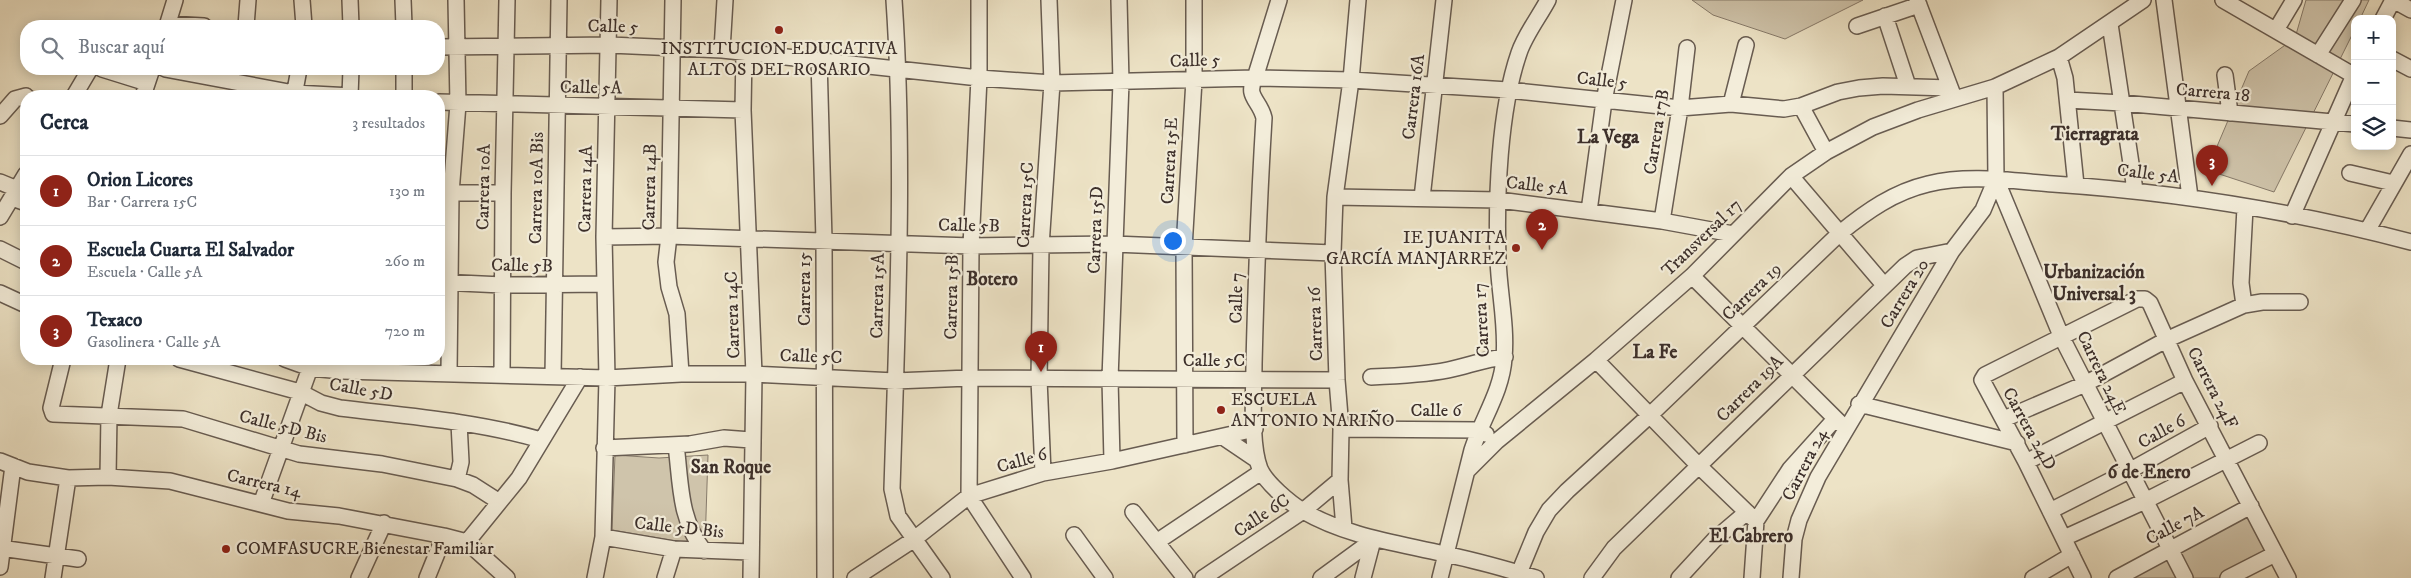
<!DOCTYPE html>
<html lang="es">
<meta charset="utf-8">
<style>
:root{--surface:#fff;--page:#f6f6f7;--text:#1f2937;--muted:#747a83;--line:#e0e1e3;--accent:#8f2418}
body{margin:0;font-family:"IM FELL DW Pica",serif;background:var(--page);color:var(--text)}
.controls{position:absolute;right:15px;top:15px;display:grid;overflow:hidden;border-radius:10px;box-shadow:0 2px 12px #0003}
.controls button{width:45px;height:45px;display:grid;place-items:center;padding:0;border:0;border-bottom:1px solid var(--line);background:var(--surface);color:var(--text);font:25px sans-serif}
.you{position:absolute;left:1172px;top:240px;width:18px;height:18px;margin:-12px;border:4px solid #fff;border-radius:50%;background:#1a73e8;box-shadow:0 0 0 8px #1a73e833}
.badge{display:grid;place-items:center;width:32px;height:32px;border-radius:50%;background:var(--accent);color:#fff;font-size:16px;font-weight:700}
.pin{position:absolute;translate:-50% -41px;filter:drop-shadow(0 1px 2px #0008)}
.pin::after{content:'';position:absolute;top:26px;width:18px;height:15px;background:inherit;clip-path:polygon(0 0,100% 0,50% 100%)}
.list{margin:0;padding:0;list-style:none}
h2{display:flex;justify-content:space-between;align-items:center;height:65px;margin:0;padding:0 20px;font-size:21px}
h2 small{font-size:16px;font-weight:400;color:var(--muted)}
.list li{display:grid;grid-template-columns:32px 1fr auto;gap:15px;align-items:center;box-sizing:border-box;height:70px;padding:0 20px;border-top:1px solid var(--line)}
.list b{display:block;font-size:19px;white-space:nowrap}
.list p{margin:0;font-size:16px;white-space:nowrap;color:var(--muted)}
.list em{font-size:16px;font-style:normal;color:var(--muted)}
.icon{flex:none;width:28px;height:28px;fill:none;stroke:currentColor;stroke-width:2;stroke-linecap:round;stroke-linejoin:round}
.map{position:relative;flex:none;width:2411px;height:578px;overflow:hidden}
.search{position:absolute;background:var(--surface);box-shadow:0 2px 12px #0003;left:20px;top:20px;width:425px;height:55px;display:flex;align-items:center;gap:12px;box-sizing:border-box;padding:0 18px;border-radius:20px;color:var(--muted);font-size:19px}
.panel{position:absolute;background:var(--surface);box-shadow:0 2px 12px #0003;left:20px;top:90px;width:425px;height:275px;border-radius:20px}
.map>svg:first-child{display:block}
.green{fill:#cfc4ab;stroke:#867a6a}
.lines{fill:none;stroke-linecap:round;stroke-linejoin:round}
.minor-casing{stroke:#685c51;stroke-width:18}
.minor{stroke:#f3edda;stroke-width:15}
.poi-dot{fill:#8f2418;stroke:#f3edda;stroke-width:2}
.labels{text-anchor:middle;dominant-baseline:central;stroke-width:4.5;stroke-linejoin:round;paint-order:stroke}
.street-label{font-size:18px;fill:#3c2f2a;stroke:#f3edda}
.poi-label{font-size:18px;fill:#3c2f2a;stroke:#f3edda;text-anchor:start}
.neighbourhood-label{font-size:19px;font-weight:bold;fill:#3c2f2a;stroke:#f3edda}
</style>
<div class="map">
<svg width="2411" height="578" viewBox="0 0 2411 578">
<rect width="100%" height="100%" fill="#ede3c6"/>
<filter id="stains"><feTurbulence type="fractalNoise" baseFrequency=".004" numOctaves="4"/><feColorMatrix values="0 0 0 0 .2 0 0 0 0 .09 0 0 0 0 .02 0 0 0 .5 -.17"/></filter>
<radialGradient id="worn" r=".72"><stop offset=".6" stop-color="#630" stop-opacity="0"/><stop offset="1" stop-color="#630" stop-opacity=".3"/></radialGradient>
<path class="green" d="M 1692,0 L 1863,0 L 1785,39 L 1713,15 Z
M 2306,0 L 2369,0 L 2360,19 L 2355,19 L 2355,29 L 2274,192 L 2207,170 L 2249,71 L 2295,38 Z
M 615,455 L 659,458 L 708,455 L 705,546 L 612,530 Z
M 2251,506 L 2275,554 L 2228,578 L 2117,578 Z"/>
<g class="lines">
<defs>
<path id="minor" d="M 302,0 L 304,26
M 350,0 L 351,26
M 403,0 L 404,26
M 673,0 L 669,236 L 666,262 L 669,287 L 677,314 L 681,374
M 894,0 C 905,162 897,326 892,489 L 898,516 L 942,578
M 979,0 L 979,78 L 971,246 L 969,496 L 1023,578
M 1279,0 L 1255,78 C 1245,97 1260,100 1264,118 C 1259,200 1256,282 1254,364 C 1254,392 1250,444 1260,469 C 1266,483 1290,503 1303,511 C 1346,536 1397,543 1444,554 C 1475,560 1506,569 1536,578
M 1917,0 L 1953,95
M 2164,0 L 2190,197
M 2223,0 L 2353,75
M 2393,0 L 2411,10
M 1885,16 L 1908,86
M 2383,19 L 2393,0
M 168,24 L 204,26
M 2110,24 L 2135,190
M 167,26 L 175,0
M 246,26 L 248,0
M 1857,26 L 1919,5
M 2276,30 L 2294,0
M 439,47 L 610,45 L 722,50 L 979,78 L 1052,83 L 1255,78 L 1351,80 L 1508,90 L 1680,108 L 1731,104 L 1784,109 L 1801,106 L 1838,92 L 1859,88 L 1883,86 L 1950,88
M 722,50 L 725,0
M 744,51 L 743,110 L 754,374 L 751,578
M 2318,55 L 2353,0
M 2059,57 L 2065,78 L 2076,185
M 2392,59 L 2411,69
M 819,60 L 824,240 L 825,578
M 102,69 L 147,83
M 165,69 L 294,93 L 352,96
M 404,69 L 404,96
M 2225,75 L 2230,113
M 1995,87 L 1996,179 L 2062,338 L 2185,578
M 74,96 L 90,69
M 143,96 L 152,69
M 294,96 L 299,69
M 350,96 L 351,69
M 2068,100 L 2122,103 L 2355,124
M 439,102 L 743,110
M 1731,104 L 1746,45
M 1801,106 L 1826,152
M 0,116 L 15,99 L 26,96
M 2392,128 L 2411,130
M 2350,173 L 2393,183
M 1791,176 L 1884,285
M 0,182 L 17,189
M 439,193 L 503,193
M 1335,197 L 1499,200 L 1662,221 L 1733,234
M 12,198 L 26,203
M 1422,198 L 1444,0
M 1589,211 L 1604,101 L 1624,0
M 2292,216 L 2355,73
M 0,217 L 26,174
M 1662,221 L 1680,108 L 1687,48
M 2367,231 L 2411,154
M 604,237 L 669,236 L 971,246 L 1114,244 L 1333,253
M 0,249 L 26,262
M 1692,276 L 1845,428
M 439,282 L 502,285 L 604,284
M 0,293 L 26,305
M 2244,305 L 2241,283 L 2245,208
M 63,359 L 51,408 L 53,414 L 183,419 L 299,454 L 382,464 L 457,479 L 473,485 L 498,501
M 179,359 L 300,392 L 321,403 L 340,408 C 407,416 476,421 541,440
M 285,359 L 310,368 L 342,371 L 607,378 L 681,374 L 754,374 L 895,381 L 969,378 L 1337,380
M 1596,360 L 1699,466 L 1756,521
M 449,373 L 451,193 L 458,104 L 456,0
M 502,375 L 503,193 L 507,0
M 553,376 L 559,0
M 1371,377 C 1397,376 1423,375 1448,370 C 1468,366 1484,359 1505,357
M 1859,404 L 2017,443
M 2004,419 L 2085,384 L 2166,340 L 2244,305 L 2262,302 L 2300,302
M 1341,429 L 1479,430 L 1486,434
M 1223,437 L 1257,460
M 676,445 C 681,484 679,519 704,551
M 1185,445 L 1184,248 L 1194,80 L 1194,0
M 604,448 L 690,444 L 724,438 L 751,440
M 0,461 L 28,472 L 68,478 L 108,477 L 170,481 L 288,511 L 339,516 L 444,536 L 467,542 L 507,578
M 1112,461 L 1110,379 L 1121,82 L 1119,0
M 2026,462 L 2185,381
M 1468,470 L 1497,441 L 1596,360 L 1692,276 L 1791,176 L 1826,152 L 1873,127 L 1918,110 L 1995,87 L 2059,57 L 2143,0
M 1043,473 L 1039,379 L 1041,246 L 1052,83 L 1049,0
M 108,477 L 109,415 L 118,359
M 457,479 L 461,462 L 459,423
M 261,504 L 310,368
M 2050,511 L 2129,471 L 2210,426
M 1133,512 L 1185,578
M 1344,528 L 1340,480 L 1341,429 L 1337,380 L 1333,253 L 1335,197 L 1351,80 L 1358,0
M 1074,535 L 1105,578
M 603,537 L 674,549 L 750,552
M 2064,538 L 2145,501 L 2259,443
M 1158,541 L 1261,472
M 467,542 L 519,478 L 580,377
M 0,548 L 78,559
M 0,567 L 13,466
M 53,578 L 68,478
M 359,578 L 384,523
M 427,578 L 444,536
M 595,578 L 603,537 L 607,378 L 604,237 L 609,0
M 665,578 L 674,549
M 855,578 L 913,540 L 969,496 L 1043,473 L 1112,461 L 1255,429
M 1203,578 L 1303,511 L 1340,480
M 1321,578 L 1373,540
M 1363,578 L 1373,540
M 1440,578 L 1472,450 C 1482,419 1502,391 1504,358 C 1507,326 1499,292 1498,259 C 1496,197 1499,111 1519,53 C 1525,35 1539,17 1548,0
M 1517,578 L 1536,532 L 1549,510 L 1567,491 L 1649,416 L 1840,233 C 1867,211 1894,192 1928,184 C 1969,174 2012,181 2053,184 C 2173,192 2294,211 2411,242
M 1592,578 L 1614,548 L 1905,266 L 1917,258 L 1952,251
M 1679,578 L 1714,540 L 1747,512
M 1752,578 L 1756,521 L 1790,469 L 1835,419
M 1791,578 L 1794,539 L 1799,520 L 1818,477 L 1952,251 L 1983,210 L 1996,179
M 2033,578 L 2072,555
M 2083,578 L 2026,462 L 1982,380 L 1985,375 L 2137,299 L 2145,299 L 2150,303 L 2185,381 L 2288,578
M 2117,578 L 2251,506
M 2228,578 L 2275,554"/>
</defs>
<use href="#minor" class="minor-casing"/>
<use href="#minor" class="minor"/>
</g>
<g class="poi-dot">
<circle cx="779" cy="30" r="5"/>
<circle cx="1516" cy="248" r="5"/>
<circle cx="1221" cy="410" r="5"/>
<circle cx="226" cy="549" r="5"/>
</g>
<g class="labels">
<g class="street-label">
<text transform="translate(613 27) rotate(1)">Calle 5</text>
<text transform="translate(1195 61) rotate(-2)">Calle 5</text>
<text transform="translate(1602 81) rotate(6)">Calle 5</text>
<text transform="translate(591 88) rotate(1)">Calle 5A</text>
<text transform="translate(2213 93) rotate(5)">Carrera 18</text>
<text transform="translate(1414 97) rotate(-83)">Carrera 16A</text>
<text transform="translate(1657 132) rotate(-81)">Carrera 17B</text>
<text transform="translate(1170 161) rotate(-87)">Carrera 15E</text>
<text transform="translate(2148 174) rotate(7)">Calle 5A</text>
<text transform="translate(1537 186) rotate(6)">Calle 5A</text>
<text transform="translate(484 187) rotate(-89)">Carrera 10A</text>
<text transform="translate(650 187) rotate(-89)">Carrera 14B</text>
<text transform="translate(537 188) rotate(-89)">Carrera 10A Bis</text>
<text transform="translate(586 189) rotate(-89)">Carrera 14A</text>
<text transform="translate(1026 205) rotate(-87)">Carrera 15C</text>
<text transform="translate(969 226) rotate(1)">Calle 5B</text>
<text transform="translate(1096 230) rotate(-88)">Carrera 15D</text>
<text transform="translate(1702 238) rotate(-44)">Transversal 17</text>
<text transform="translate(522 266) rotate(1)">Calle 5B</text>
<text transform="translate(805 289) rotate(-90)">Carrera 15</text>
<text transform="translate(1752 292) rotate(-44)">Carrera 19</text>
<text transform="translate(1905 294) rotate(-59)">Carrera 20</text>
<text transform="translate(878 296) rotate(-89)">Carrera 15A</text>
<text transform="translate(952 297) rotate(-89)">Carrera 15B</text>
<text transform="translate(1237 298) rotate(-89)">Calle 7</text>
<text transform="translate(733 315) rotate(-92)">Carrera 14C</text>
<text transform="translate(1482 320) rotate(-93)">Carrera 17</text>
<text transform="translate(1316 324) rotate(-92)">Carrera 16</text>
<text transform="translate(811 357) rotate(2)">Calle 5C</text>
<text x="1214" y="361">Calle 5C</text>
<text transform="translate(2101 373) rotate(64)">Carrera 24E</text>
<text transform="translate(2212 388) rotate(63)">Carrera 24F</text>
<text transform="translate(1750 389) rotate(-45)">Carrera 19A</text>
<text transform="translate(361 390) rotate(10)">Calle 5D</text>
<text x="1436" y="411">Calle 6</text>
<text transform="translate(283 427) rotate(14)">Calle 5D Bis</text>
<text transform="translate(2029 429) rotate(61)">Carrera 24D</text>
<text transform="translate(2162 432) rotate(-29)">Calle 6</text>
<text transform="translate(1022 461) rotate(-16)">Calle 6</text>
<text transform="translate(1805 465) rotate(-63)">Carrera 24</text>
<text transform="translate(264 484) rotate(13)">Carrera 14</text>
<text transform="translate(1262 516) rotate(-34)">Calle 6C</text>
<text transform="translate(2175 526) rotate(-28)">Calle 7A</text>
<text transform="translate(679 528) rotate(6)">Calle 5D Bis</text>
</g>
<g class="poi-label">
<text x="779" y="49" text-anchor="middle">INSTITUCION EDUCATIVA<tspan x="779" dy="21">ALTOS DEL ROSARIO</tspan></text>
<text x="1506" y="238" text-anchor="end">IE JUANITA<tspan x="1506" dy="21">GARCÍA MANJARREZ</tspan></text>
<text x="1231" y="400">ESCUELA<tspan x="1231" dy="21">ANTONIO NARIÑO</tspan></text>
<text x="236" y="549">COMFASUCRE Bienestar Familiar</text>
</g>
<g class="neighbourhood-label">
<text x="2095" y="134">Tierragrata</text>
<text x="1608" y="137">La Vega</text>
<text x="2094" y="272">Urbanización<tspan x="2094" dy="22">Universal 3</tspan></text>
<text x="992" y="279">Botero</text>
<text x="1655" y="352">La Fe</text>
<text x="731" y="467">San Roque</text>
<text x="2149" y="472">6 de Enero</text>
<text x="1751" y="536">El Cabrero</text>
</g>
</g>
<rect width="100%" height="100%" filter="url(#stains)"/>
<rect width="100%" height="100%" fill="url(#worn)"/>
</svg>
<div class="controls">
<button>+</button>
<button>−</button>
<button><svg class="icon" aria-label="layers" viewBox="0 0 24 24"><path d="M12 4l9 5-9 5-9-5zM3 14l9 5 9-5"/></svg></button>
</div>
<div class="you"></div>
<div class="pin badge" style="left:1041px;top:372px">1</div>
<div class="pin badge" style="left:1542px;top:250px">2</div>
<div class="pin badge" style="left:2212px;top:186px">3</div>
<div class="search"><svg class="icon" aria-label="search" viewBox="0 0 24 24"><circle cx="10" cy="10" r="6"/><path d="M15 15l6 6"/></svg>Buscar aquí</div>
<section class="panel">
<h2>Cerca<small>3 resultados</small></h2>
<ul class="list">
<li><span class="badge">1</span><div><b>Orion Licores</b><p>Bar · Carrera 15C</p></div><em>130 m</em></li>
<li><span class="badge">2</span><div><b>Escuela Cuarta El Salvador</b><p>Escuela · Calle 5A</p></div><em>260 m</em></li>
<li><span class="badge">3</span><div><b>Texaco</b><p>Gasolinera · Calle 5A</p></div><em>720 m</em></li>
</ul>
</section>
</div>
